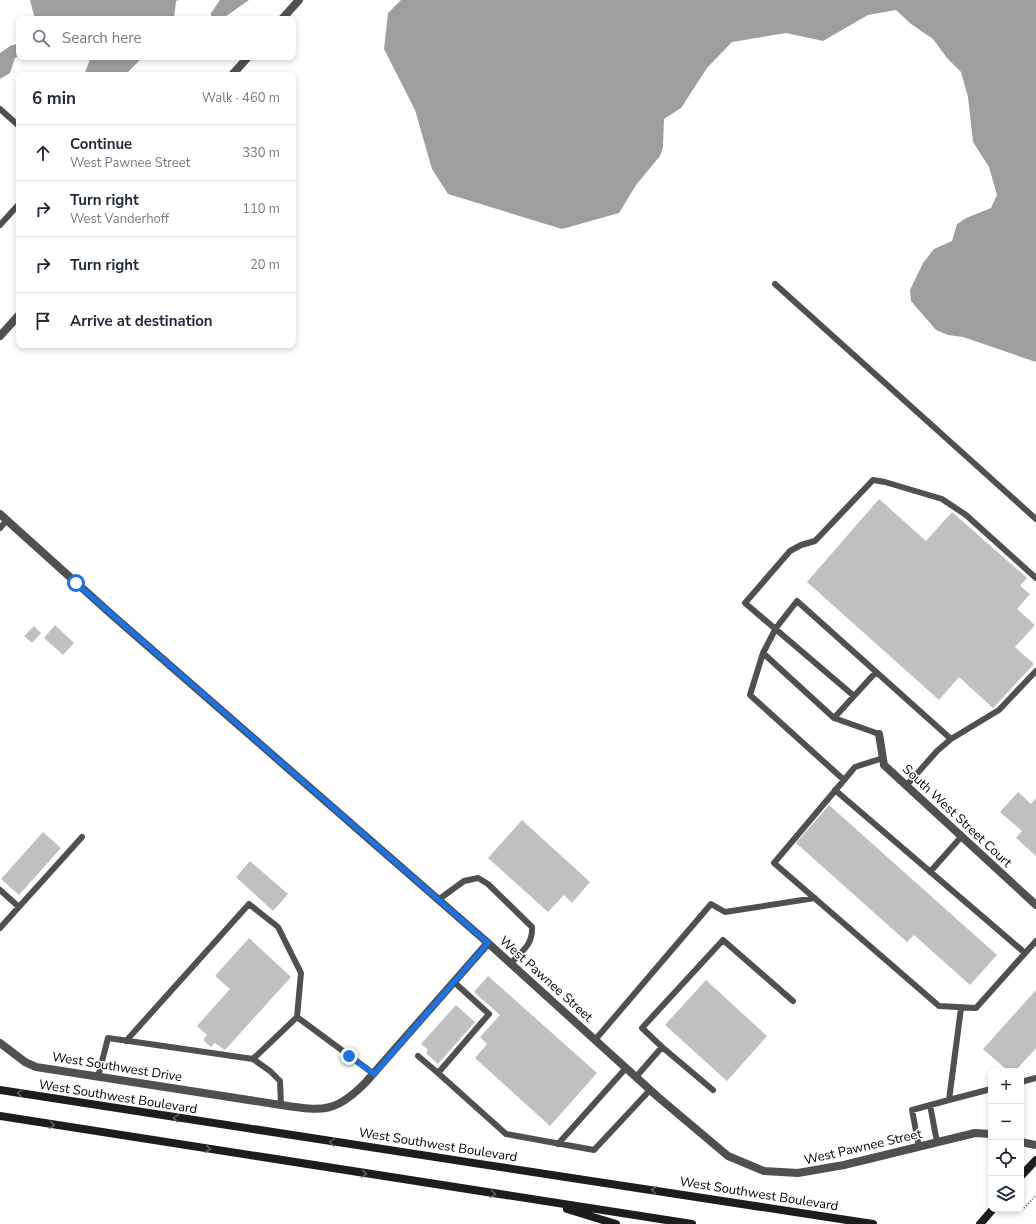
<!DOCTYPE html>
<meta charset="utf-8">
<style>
:root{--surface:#fff;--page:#f6f6f7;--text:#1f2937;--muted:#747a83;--line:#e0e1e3}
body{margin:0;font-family:"Nunito Sans",sans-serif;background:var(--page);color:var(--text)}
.controls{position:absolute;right:12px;bottom:12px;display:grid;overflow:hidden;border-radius:8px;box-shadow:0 2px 6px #0003}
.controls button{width:36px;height:36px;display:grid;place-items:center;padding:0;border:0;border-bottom:1px solid var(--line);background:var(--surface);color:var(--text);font:20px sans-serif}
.stop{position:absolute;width:12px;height:12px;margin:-9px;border:3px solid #1a73e8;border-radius:50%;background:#fff}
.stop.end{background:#1a73e8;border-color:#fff;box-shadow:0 1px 4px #0008}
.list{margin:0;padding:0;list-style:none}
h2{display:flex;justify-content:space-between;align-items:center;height:52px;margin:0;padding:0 16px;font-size:17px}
h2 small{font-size:13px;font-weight:400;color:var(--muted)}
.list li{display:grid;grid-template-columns:26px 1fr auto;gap:12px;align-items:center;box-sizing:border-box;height:56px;padding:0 16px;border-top:1px solid var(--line)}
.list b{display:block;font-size:15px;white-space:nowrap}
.list p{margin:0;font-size:13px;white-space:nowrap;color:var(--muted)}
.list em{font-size:13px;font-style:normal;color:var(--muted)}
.icon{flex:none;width:22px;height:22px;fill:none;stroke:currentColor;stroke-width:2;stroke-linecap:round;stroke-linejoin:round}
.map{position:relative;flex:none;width:1036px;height:1224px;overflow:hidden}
.search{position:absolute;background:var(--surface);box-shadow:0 2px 6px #0003;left:16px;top:16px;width:280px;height:44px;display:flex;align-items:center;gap:10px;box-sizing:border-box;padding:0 14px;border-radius:8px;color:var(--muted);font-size:15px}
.panel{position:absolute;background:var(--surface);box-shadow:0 2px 6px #0003;left:16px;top:72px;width:280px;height:276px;border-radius:8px}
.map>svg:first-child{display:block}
.water{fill:#9e9e9e}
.building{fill:#c0c0c0}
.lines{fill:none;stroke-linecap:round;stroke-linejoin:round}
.path{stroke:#727272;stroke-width:2;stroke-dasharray:1 2;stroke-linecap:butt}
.service{stroke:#505050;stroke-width:6}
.minor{stroke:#505050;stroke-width:8}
.secondary{stroke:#1d1d1d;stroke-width:8}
.oneway{stroke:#616161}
.route{stroke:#1a73e8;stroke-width:5}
.labels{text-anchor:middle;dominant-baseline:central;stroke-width:3;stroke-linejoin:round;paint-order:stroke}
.street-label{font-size:13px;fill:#000;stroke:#fff}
</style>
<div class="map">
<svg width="1036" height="1224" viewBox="0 0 1036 1224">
<rect width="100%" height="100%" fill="#fff"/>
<path class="water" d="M 30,0 L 179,0 L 176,1 L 174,19 L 35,19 Z
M 220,0 L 249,0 L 222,19 L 211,19 L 211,13 Z
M 401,0 L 1036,0 L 1036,362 L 963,337 L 948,335 L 936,330 L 911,301 L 910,290 L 923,263 L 934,249 L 952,241 L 957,224 L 966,218 L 991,208 L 997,195 L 989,167 L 973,142 L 968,97 L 961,72 L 947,58 L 933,39 L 911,24 L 896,10 L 868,15 L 823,41 L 786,33 L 732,42 L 707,68 L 681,108 L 664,119 L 663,147 L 660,156 L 636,185 L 619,213 L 562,229 L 448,194 L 432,169 L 415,110 L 384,49 L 388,13 Z
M 19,43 L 19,56 L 15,58 L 10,73 L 0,79 L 0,53 L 10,46 Z
M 91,57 L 143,57 L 125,75 L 84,75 Z"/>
<path class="building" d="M 879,499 L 926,541 L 952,512 L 1027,578 L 1020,586 L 1030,594 L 1017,609 L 1035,625 L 1015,647 L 1034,664 L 993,708 L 959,677 L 939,700 L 807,582 Z
M 55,625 L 74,643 L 63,655 L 44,638 Z
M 34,626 L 41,633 L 32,643 L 24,636 Z
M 1018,792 L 1031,804 L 1036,798 L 1036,856 L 1016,838 L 1022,831 L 1000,812 Z
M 829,805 L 997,955 L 970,985 L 914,935 L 907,942 L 796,843 Z
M 522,820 L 590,882 L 572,903 L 564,895 L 548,912 L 488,858 Z
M 43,832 L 61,848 L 19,895 L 1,879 Z
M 250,861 L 288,894 L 273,911 L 236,877 Z
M 249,938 L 291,977 L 225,1050 L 215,1043 L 211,1047 L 203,1040 L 207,1035 L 197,1026 L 230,989 L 215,976 Z
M 488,976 L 597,1073 L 550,1126 L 475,1058 L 487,1044 L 480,1037 L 500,1015 L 474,992 Z
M 706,980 L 767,1036 L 727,1081 L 665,1025 Z
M 1036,990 L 1036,1048 L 1015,1071 L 1008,1071 L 983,1049 Z
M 456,1005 L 475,1022 L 438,1064 L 426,1053 L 428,1050 L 421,1044 Z"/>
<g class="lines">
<path class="path" d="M 1024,1208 L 1036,1195"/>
<path class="service" d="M 0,109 L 19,126
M 0,225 L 19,204
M 775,284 L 1036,519
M 0,528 L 7,520
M 763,653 L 750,695 L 844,780
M 876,672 L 854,696 L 745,603 L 790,551 L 801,545 L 815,541 L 873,480 L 885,482 L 942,499 L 966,515 L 1036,578
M 834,718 L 854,696
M 879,734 L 834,718 L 763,653 L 776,628 L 797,601 L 951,739 L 937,751 L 906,786
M 951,739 L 999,710 L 1036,671
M 883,758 L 855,767 L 774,863 L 939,1006 L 976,1008 L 1036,941
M 835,790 L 1025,953
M 930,872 L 961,837
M 0,890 L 19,907
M 438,900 L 464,881 L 478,878 L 488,884 L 532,927 C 533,945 522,951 510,964
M 0,928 L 82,837
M 454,982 L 489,1014 L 438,1073 L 506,1134 L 594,1150 L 650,1090
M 595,1040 L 711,904 L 725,912 L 815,898
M 126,1041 L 249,904 L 278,927 L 301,973 L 297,1017
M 662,1047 L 642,1028 L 723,940 L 793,1001
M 418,1056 L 438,1073
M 98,1077 L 108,1038 L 253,1059
M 636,1077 L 662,1047 L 713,1090
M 1021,1082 L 1036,1078
M 949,1100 L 991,1089
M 281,1105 L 280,1081 L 270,1071 L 253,1059 L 297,1017 L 374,1074
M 930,1105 L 937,1142
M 558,1144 L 626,1068
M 919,1147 L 912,1110 L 949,1100 L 961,1008"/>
<path class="minor" d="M 282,19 L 299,0
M 232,75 L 248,57
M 0,336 L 19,315
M 0,514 L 111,614 L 488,943 L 658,1097 L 728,1156 L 764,1171 L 798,1173 L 844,1165 L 975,1133 L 991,1134
M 879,734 L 884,765 L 1036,905
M 0,1043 L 25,1062 L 36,1067 L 281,1105 C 322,1111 335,1114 366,1082 L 488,943
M 1021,1142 L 1036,1145"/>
<path class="secondary" d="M 0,1090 C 291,1137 582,1178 873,1224
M 0,1116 L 692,1224
M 1021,1176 L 1036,1160
M 567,1209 L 616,1224
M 980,1224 L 993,1209"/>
</g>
<defs><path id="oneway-chevron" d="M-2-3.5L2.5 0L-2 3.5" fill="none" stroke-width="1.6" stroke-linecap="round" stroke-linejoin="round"/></defs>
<g class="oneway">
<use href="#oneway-chevron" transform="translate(20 1093) rotate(-171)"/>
<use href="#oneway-chevron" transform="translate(176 1118) rotate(-171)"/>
<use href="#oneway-chevron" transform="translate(52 1125) rotate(9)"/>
<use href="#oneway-chevron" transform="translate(332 1142) rotate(-171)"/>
<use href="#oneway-chevron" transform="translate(208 1149) rotate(9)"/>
<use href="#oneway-chevron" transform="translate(364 1174) rotate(9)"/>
<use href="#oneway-chevron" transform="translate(654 1190) rotate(-171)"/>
<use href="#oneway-chevron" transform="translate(493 1194) rotate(9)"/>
</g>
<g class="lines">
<path class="route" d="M 76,583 L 488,943 L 374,1074 L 349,1056"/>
</g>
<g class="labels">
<g class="street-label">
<text transform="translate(957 816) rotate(43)">South West Street Court</text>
<text transform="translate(546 979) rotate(42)">West Pawnee Street</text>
<text transform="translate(117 1067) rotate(9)">West Southwest Drive</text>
<text transform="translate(118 1097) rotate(9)">West Southwest Boulevard</text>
<text transform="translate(438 1145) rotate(9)">West Southwest Boulevard</text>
<text transform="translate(863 1147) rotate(-13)">West Pawnee Street</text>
<text transform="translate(759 1194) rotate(9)">West Southwest Boulevard</text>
</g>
</g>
</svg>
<div class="controls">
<button>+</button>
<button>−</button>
<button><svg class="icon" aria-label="locate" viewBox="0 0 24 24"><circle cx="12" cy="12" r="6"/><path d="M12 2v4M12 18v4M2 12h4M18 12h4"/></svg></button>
<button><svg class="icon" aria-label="layers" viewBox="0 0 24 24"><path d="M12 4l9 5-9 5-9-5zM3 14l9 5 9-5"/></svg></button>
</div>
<div class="stop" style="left:76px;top:583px"></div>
<div class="stop end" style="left:349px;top:1056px"></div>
<div class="search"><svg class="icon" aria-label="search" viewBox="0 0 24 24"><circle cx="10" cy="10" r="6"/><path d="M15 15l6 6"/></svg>Search here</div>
<section class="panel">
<h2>6 min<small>Walk · 460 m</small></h2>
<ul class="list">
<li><svg class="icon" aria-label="ahead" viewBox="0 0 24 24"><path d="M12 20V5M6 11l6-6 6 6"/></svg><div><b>Continue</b><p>West Pawnee Street</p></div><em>330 m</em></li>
<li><svg class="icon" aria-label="right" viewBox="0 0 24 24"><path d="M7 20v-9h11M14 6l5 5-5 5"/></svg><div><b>Turn right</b><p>West Vanderhoff</p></div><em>110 m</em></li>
<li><svg class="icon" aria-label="right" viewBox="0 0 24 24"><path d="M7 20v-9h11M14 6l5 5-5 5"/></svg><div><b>Turn right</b></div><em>20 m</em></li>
<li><svg class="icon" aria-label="arrive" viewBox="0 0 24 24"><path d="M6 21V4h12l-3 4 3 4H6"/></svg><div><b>Arrive at destination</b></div></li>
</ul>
</section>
</div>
